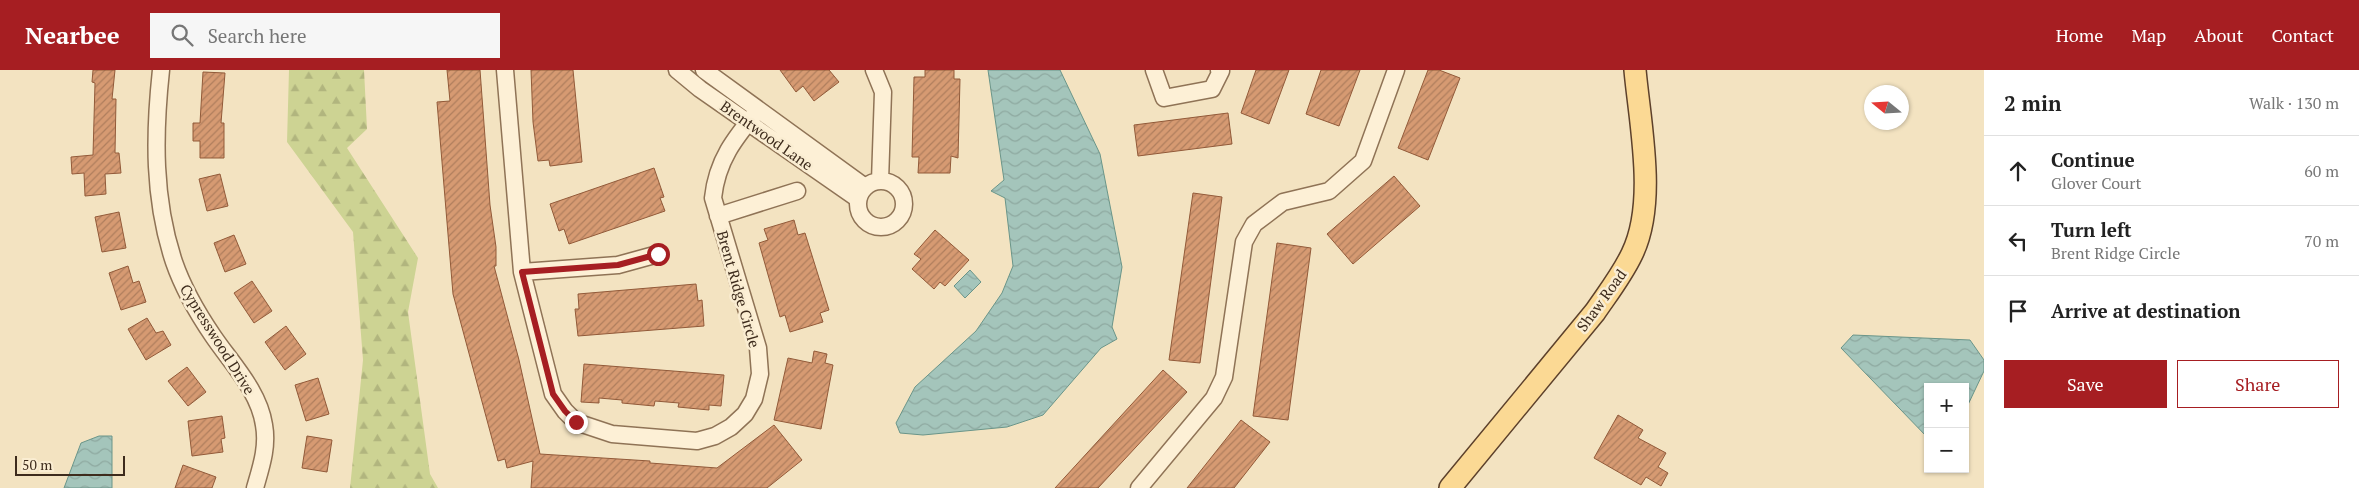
<!DOCTYPE html>
<meta charset="utf-8">
<style>
:root{--surface:#fff;--page:#f6f6f6;--text:#222;--muted:#767676;--line:#e0e0e0;--accent:#a61e22}
body{margin:0;font-family:"PT Serif",serif;background:var(--page);color:var(--text)}
.controls{position:absolute;right:15px;bottom:15px;display:grid;overflow:hidden;border-radius:0px;box-shadow:0 1px 4px #0004}
.controls button{width:45px;height:45px;display:grid;place-items:center;padding:0;border:0;border-bottom:1px solid var(--line);background:var(--surface);color:var(--text);font:25px sans-serif}
.compass{position:absolute;left:1864px;top:15px;width:45px;height:45px;border-radius:50%;background:var(--surface);box-shadow:0 1px 4px #0004;rotate:288deg}
.scale{position:absolute;left:15px;bottom:12px;width:110px;box-sizing:border-box;padding-left:5px;border:2px solid #3d2b1c;border-top:0;font-size:14px;line-height:18px;white-space:nowrap;color:#3d2b1c;-webkit-text-stroke:4px #faedd2;paint-order:stroke}
.stop{position:absolute;width:15px;height:15px;margin:-11px;border:4px solid #a61e22;border-radius:50%;background:#fff}
.stop.end{background:#a61e22;border-color:#fff;box-shadow:0 1px 5px #0008}
.list{margin:0;padding:0;list-style:none}
h2{display:flex;justify-content:space-between;align-items:center;height:65px;margin:0;padding:0 20px;font-size:21px}
h2 small{font-size:16px;font-weight:400;color:var(--muted)}
.list li{display:grid;grid-template-columns:32px 1fr auto;gap:15px;align-items:center;box-sizing:border-box;height:70px;padding:0 20px;border-top:1px solid var(--line)}
.list b{display:block;font-size:19px;white-space:nowrap}
.list p{margin:0;font-size:16px;white-space:nowrap;color:var(--muted)}
.list em{font-size:16px;font-style:normal;color:var(--muted)}
.actions{display:flex;gap:10px;padding:15px 20px}
.actions a{flex:1;padding:11px 0;border:1px solid var(--accent);border-radius:0px;text-align:center;font-size:18px;color:var(--accent)}
.actions .main{background:var(--accent);color:#fff}
.icon{flex:none;width:28px;height:28px;fill:none;stroke:currentColor;stroke-width:2;stroke-linecap:round;stroke-linejoin:round}
.map{position:relative;flex:none;width:1984px;height:418px;overflow:hidden}
header{display:flex;align-items:center;gap:30px;box-sizing:border-box;height:70px;padding:0 25px;background:var(--accent);color:#fff}
header strong{font-size:24px}
nav{display:flex;gap:28px;margin-inline-start:auto;font-size:18px}
.search{width:350px;height:45px;background:var(--page);display:flex;align-items:center;gap:12px;box-sizing:border-box;padding:0 18px;border-radius:0px;color:var(--muted);font-size:19px}
main{display:flex}
aside{flex:1;background:var(--surface)}
.map>svg:first-child{display:block}
.forest{fill:url(#forest-firs)}
.water{fill:url(#water-waves);stroke:#6a9589}
.building{fill:url(#building-hatch);stroke:#925a39}
.lines{fill:none;stroke-linecap:round;stroke-linejoin:round}
.minor-casing{stroke:#8f7356;stroke-width:19}
.major-casing{stroke:#5d412b;stroke-width:24}
.minor{stroke:#fdf0d6;stroke-width:16}
.major{stroke:#fbd994;stroke-width:21}
.route{stroke:#a61e22;stroke-width:6}
.labels{text-anchor:middle;dominant-baseline:central;stroke-width:5;stroke-linejoin:round;paint-order:stroke}
.street-label{font-size:15px;fill:#3d2b1c;stroke:#faedd2}
</style>
<header>
<strong>Nearbee</strong>
<div class="search"><svg class="icon" aria-label="search" viewBox="0 0 24 24"><circle cx="10" cy="10" r="6"/><path d="M15 15l6 6"/></svg>Search here</div>
<nav><a>Home</a><a>Map</a><a>About</a><a>Contact</a></nav>
</header>
<main>
<div class="map">
<svg width="1984" height="418" viewBox="0 0 1984 418">
<defs>
<pattern id="forest-firs" width="22" height="20" patternUnits="userSpaceOnUse" patternTransform="scale(1.25)"><rect width="22" height="20" fill="#cdd393"/><path d="M5 1l3.5 6h-7zM16 11l3.5 6h-7z" fill="#b1b57e"/></pattern>
<pattern id="water-waves" width="16" height="10" patternUnits="userSpaceOnUse" patternTransform="scale(1.25)"><rect width="16" height="10" fill="#a4c5bb"/><path d="M0 5q4-4 8 0t8 0" fill="none" stroke="#8ea9a0"/></pattern>
<pattern id="building-hatch" width="6" height="6" patternUnits="userSpaceOnUse" patternTransform="scale(1.25)"><rect width="6" height="6" fill="#d69a72"/><path d="M-1 1l2-2M0 6l6-6M5 7l2-2" fill="none" stroke="#af7e5d"/></pattern>
</defs>
<rect width="100%" height="100%" fill="#f3e3c1"/>
<path class="forest" d="M 289,0 L 364,0 L 367,59 L 347,78 L 418,188 L 408,242 L 430,404 L 438,418 L 350,418 L 363,290 L 353,162 L 287,72 Z"/>
<path class="water" d="M 988,0 L 1060,0 L 1100,84 L 1122,197 L 1112,257 L 1117,269 L 1101,278 L 1043,345 L 1007,357 L 923,365 L 900,363 L 896,353 L 915,317 L 976,261 L 1002,223 L 1013,196 L 1005,128 L 991,121 L 1004,110 Z
M 970,200 L 981,212 L 965,228 L 954,216 Z
M 1853,265 L 1970,270 L 1984,290 L 1984,301 L 1965,341 L 1965,317 L 1928,317 L 1928,368 L 1841,278 Z
M 99,366 L 112,366 L 112,418 L 64,418 L 81,373 Z"/>
<path class="building" d="M 93,0 L 115,0 L 112,29 L 116,29 L 115,83 L 119,83 L 121,103 L 105,104 L 106,124 L 85,126 L 84,103 L 72,104 L 71,87 L 93,85 L 95,13 L 92,12 Z
M 447,0 L 480,0 L 490,135 L 496,177 L 496,196 L 494,196 L 519,290 L 540,384 L 650,391 L 650,393 L 717,398 L 774,355 L 802,390 L 767,418 L 531,418 L 533,391 L 507,398 L 505,389 L 498,391 L 453,224 L 437,32 L 450,31 Z
M 531,0 L 573,0 L 582,92 L 550,96 L 549,90 L 538,91 L 533,52 Z
M 780,0 L 829,0 L 839,12 L 814,31 L 803,16 L 796,22 Z
M 925,0 L 954,0 L 954,9 L 960,9 L 958,88 L 951,86 L 950,103 L 918,103 L 919,87 L 912,87 L 914,7 L 925,7 Z
M 1256,0 L 1289,0 L 1269,54 L 1241,43 Z
M 1321,0 L 1360,0 L 1339,56 L 1306,44 Z
M 1428,0 L 1439,0 L 1460,8 L 1428,90 L 1398,78 Z
M 203,2 L 225,3 L 221,53 L 224,53 L 224,88 L 200,88 L 200,71 L 193,71 L 193,53 L 200,53 Z
M 1228,43 L 1232,74 L 1138,86 L 1134,55 Z
M 654,98 L 664,127 L 660,128 L 665,141 L 569,174 L 564,159 L 559,161 L 550,134 Z
M 220,104 L 228,136 L 207,141 L 199,109 Z
M 1394,106 L 1420,136 L 1353,194 L 1327,164 Z
M 1193,123 L 1222,127 L 1200,293 L 1169,290 Z
M 119,142 L 126,178 L 102,182 L 95,147 Z
M 794,150 L 798,165 L 805,163 L 829,240 L 820,243 L 823,252 L 790,262 L 785,245 L 780,247 L 759,173 L 768,170 L 764,159 Z
M 935,160 L 969,190 L 945,216 L 940,212 L 934,219 L 912,199 L 921,189 L 914,184 Z
M 234,165 L 246,194 L 225,202 L 214,173 Z
M 1277,173 L 1311,178 L 1288,350 L 1253,346 Z
M 128,196 L 133,213 L 139,211 L 146,232 L 121,240 L 109,203 Z
M 252,211 L 272,241 L 254,253 L 234,223 Z
M 696,214 L 698,231 L 702,230 L 704,256 L 578,266 L 575,239 L 579,239 L 578,224 Z
M 147,248 L 156,263 L 163,261 L 171,275 L 146,290 L 128,259 Z
M 286,256 L 306,284 L 285,300 L 265,272 Z
M 814,281 L 827,284 L 825,293 L 833,295 L 821,359 L 774,350 L 788,288 L 812,293 Z
M 584,294 L 724,305 L 721,336 L 709,335 L 709,340 L 678,337 L 679,333 L 655,331 L 654,336 L 622,333 L 622,330 L 599,328 L 599,333 L 581,332 Z
M 187,297 L 206,322 L 188,336 L 168,311 Z
M 1163,300 L 1187,322 L 1098,418 L 1055,418 Z
M 318,308 L 329,344 L 306,351 L 295,315 Z
M 1618,345 L 1643,360 L 1638,368 L 1666,383 L 1658,397 L 1668,403 L 1661,416 L 1646,407 L 1641,415 L 1594,388 Z
M 222,346 L 225,368 L 221,369 L 223,382 L 192,386 L 188,351 Z
M 1241,350 L 1270,372 L 1234,418 L 1187,418 Z
M 307,366 L 332,370 L 327,402 L 302,398 Z
M 183,395 L 216,407 L 212,418 L 175,418 Z"/>
<g class="lines">
<defs>
<path id="minor" d="M 161,0 C 154,65 153,129 174,192 C 183,218 198,244 213,266 C 232,294 259,321 264,355 C 268,377 261,397 255,418
M 505,0 L 522,202 L 553,324 L 565,341 L 576,352 L 612,364 L 697,371 L 715,366 L 731,357 L 745,344 L 754,329 L 760,304 L 758,278 L 713,128 C 717,90 735,68 758,40
M 677,0 L 700,19 L 858,129
M 704,0 L 865,117
M 874,0 L 883,22 L 880,111
M 1154,0 L 1164,28 L 1212,19 L 1221,1 L 1219,0
M858 134a23 23 0 1 1 46 0a23 23 0 1 1-46 0Z
M 718,146 L 797,121
M 522,202 L 618,195 L 658,184
M 1139,418 L 1214,328 L 1224,307 L 1244,172 L 1254,154 L 1283,132 L 1329,121 L 1363,91 L 1396,0"/>
<path id="major" d="M 1450,418 L 1595,242 C 1608,223 1622,205 1632,184 C 1657,133 1640,55 1635,0"/>
</defs>
<use href="#minor" class="minor-casing"/>
<use href="#major" class="major-casing"/>
<use href="#minor" class="minor"/>
<use href="#major" class="major"/>
</g>
<g class="lines">
<path class="route" d="M 576,352 L 565,341 L 553,324 L 522,202 L 618,195 L 658,184"/>
</g>
<g class="labels">
<g class="street-label">
<text transform="translate(767 65) rotate(35)">Brentwood Lane</text>
<text transform="translate(739 219) rotate(74)">Brent Ridge Circle</text>
<text transform="translate(1601 230) rotate(-54)">Shaw Road</text>
<text transform="translate(218 269) rotate(58)">Cypresswood Drive</text>
</g>
</g>
</svg>
<div class="controls">
<button>+</button>
<button>−</button>
</div>
<svg class="compass" viewBox="-18 -18 36 36"><path d="M0-13l5 13h-10z" fill="#e53935"/><path d="M0 13l5-13h-10z" fill="#767676"/></svg>
<div class="scale">50 m</div>
<div class="stop" style="left:658px;top:184px"></div>
<div class="stop end" style="left:576px;top:352px"></div>
</div>
<aside>
<h2>2 min<small>Walk · 130 m</small></h2>
<ul class="list">
<li><svg class="icon" aria-label="ahead" viewBox="0 0 24 24"><path d="M12 20V5M6 11l6-6 6 6"/></svg><div><b>Continue</b><p>Glover Court</p></div><em>60 m</em></li>
<li><svg class="icon" aria-label="left" viewBox="0 0 24 24"><path d="M17 20v-9H6M10 6l-5 5 5 5"/></svg><div><b>Turn left</b><p>Brent Ridge Circle</p></div><em>70 m</em></li>
<li><svg class="icon" aria-label="arrive" viewBox="0 0 24 24"><path d="M6 21V4h12l-3 4 3 4H6"/></svg><div><b>Arrive at destination</b></div></li>
</ul>
<div class="actions"><a class="main">Save</a><a>Share</a></div>
</aside>
</main>
